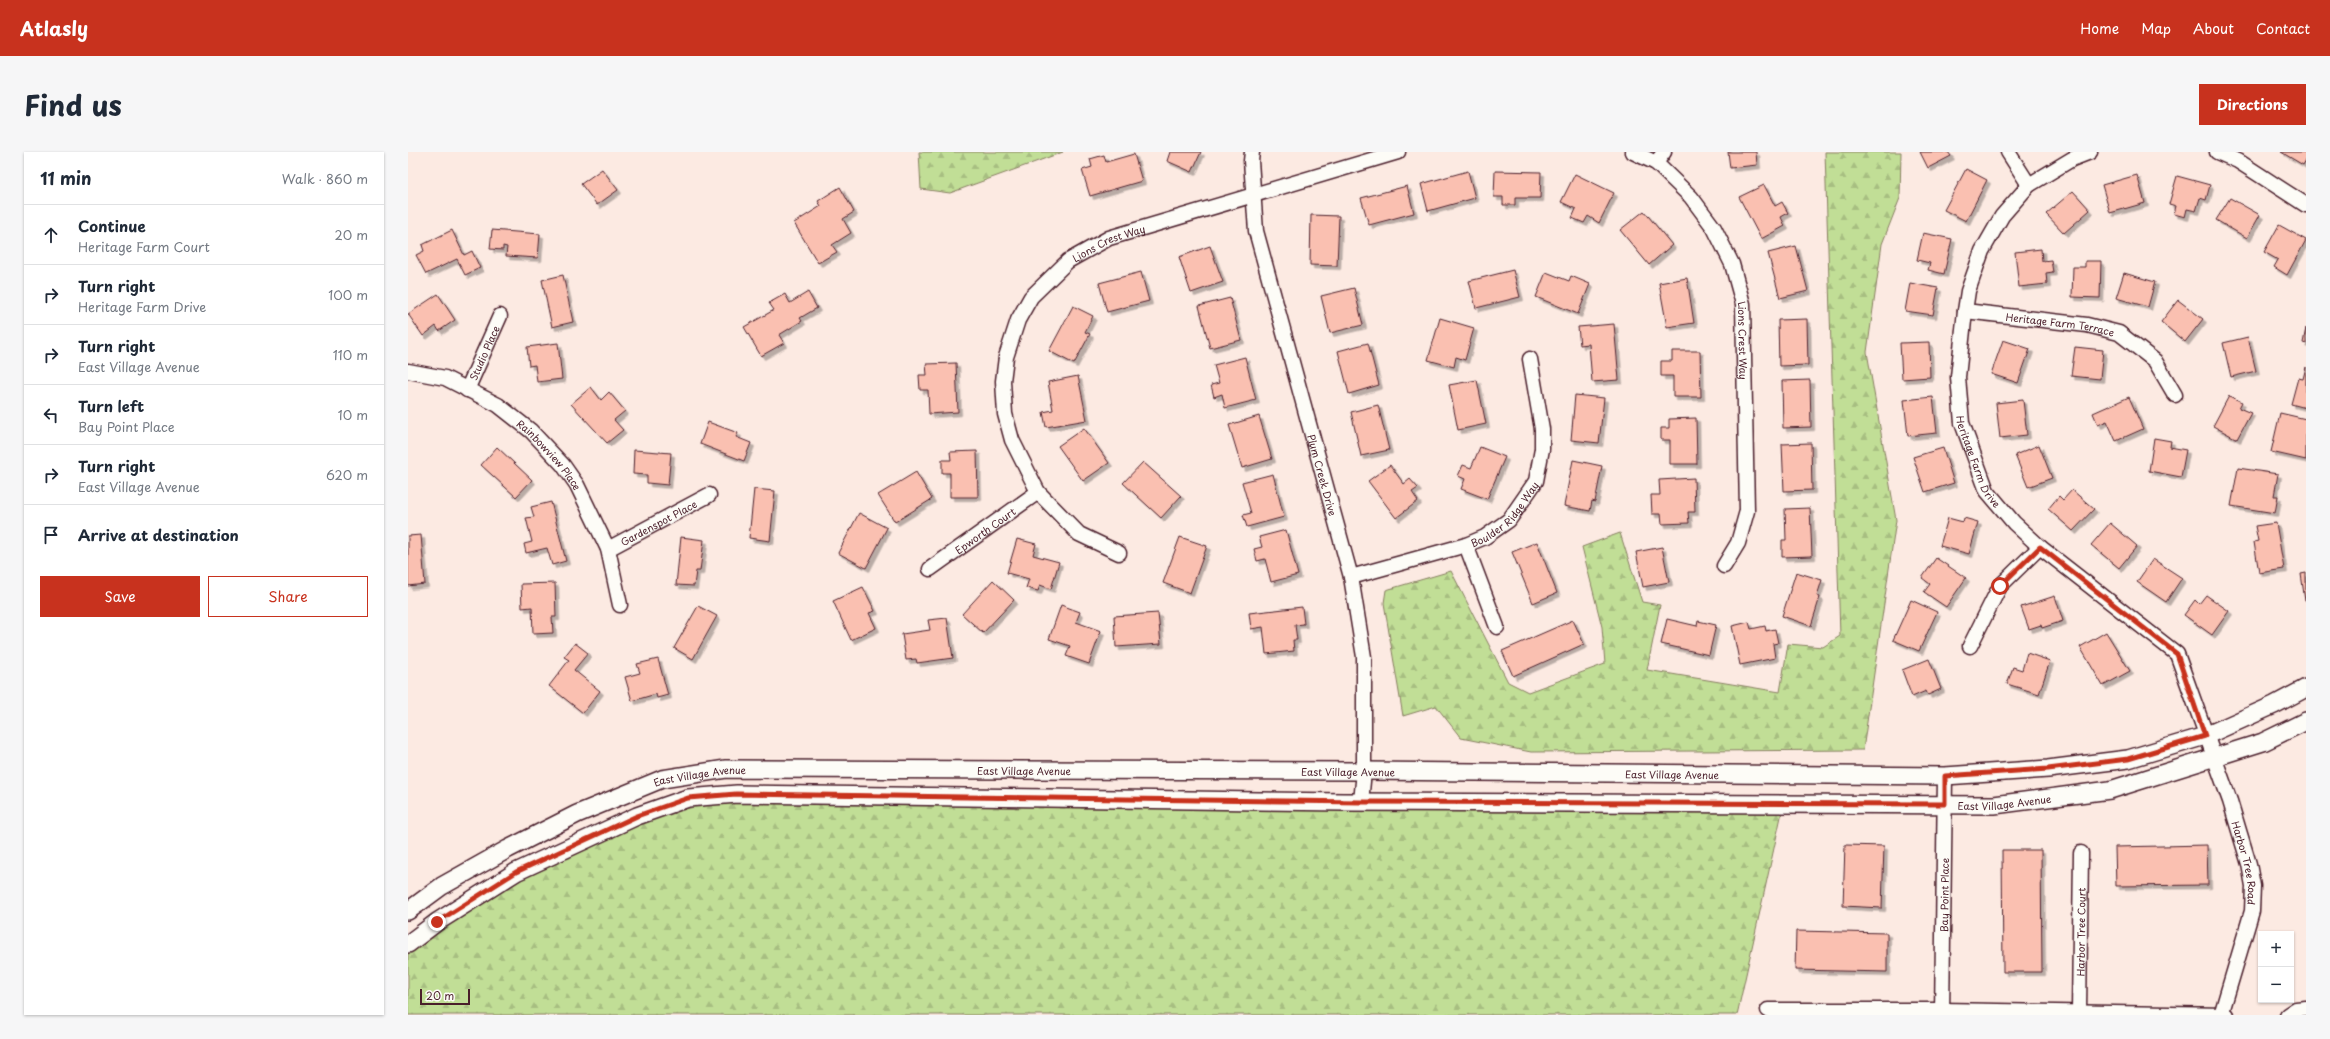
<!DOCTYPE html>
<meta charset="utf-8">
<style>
:root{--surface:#fff;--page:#f6f6f7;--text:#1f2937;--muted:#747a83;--line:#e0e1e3;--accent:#c8321e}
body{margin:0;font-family:"Playpen Sans",sans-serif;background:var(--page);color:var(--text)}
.controls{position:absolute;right:12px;bottom:12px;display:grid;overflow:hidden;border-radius:0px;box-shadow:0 1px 3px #0004}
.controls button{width:36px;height:36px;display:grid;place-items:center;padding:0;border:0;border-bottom:1px solid var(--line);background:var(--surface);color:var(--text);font:20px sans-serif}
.scale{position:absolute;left:12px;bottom:10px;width:50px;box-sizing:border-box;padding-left:4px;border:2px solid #4a1f2b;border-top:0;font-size:11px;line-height:14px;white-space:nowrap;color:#4a1f2b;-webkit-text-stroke:3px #fdfcf7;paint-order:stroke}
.stop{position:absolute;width:12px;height:12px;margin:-9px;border:3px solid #c8321e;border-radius:50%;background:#fff}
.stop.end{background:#c8321e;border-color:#fff;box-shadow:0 1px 4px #0008}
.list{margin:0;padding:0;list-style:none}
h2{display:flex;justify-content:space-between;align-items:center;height:52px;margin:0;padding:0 16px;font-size:17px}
h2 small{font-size:13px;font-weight:400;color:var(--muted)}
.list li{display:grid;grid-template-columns:26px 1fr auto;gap:12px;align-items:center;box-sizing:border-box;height:60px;padding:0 16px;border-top:1px solid var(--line)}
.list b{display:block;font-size:15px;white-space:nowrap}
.list p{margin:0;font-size:13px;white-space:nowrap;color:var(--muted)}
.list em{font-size:13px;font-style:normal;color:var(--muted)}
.actions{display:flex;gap:8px;padding:12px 16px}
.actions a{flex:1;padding:9px 0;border:1px solid var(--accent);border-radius:0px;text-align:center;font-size:14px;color:var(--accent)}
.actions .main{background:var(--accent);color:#fff}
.icon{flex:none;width:22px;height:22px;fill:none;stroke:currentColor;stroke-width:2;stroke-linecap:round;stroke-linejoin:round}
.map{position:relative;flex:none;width:1898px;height:863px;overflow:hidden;border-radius:0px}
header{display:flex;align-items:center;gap:24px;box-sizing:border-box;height:56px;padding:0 20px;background:var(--accent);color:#fff}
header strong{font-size:19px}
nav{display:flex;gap:22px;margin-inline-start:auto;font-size:14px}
.intro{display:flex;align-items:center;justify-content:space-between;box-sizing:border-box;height:96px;padding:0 24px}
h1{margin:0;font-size:28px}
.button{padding:10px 18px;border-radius:0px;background:var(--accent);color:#fff;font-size:14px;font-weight:700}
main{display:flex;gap:24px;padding:0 24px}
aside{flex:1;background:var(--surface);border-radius:0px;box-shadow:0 1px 3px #0004}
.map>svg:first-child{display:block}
.forest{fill:url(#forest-firs);stroke:#867e60}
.building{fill:#fac0b1;stroke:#4a1f2b;filter:url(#shadow)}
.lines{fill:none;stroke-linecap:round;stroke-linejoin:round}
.minor-casing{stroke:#4a1f2b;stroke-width:17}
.tertiary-casing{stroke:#4a1f2b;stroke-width:20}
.minor{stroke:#fdfcf7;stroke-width:14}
.tertiary{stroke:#fdfcf7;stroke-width:17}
.route{stroke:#c8321e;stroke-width:5}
.labels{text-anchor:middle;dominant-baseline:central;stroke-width:3.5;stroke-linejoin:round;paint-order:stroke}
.street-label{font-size:10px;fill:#4a1f2b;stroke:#fdfcf7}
</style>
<header>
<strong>Atlasly</strong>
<nav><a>Home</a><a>Map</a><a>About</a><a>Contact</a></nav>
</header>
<div class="intro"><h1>Find us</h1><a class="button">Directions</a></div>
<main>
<aside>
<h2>11 min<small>Walk · 860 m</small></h2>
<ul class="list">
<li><svg class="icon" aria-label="ahead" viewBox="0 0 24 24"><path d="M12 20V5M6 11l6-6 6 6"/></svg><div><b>Continue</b><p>Heritage Farm Court</p></div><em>20 m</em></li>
<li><svg class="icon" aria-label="right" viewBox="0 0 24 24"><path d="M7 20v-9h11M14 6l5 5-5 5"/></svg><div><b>Turn right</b><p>Heritage Farm Drive</p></div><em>100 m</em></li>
<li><svg class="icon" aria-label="right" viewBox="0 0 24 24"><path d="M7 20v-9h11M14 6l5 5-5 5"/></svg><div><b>Turn right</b><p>East Village Avenue</p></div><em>110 m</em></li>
<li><svg class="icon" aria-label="left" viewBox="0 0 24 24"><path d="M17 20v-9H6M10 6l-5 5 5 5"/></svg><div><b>Turn left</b><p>Bay Point Place</p></div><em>10 m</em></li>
<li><svg class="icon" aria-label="right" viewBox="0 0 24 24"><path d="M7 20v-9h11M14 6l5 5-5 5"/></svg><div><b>Turn right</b><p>East Village Avenue</p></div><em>620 m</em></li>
<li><svg class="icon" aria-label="arrive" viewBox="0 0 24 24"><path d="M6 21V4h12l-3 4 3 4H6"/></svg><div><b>Arrive at destination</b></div></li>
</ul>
<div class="actions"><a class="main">Save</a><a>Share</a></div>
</aside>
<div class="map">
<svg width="1898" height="863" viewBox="0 0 1898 863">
<defs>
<pattern id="forest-firs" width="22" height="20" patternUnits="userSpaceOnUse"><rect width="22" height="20" fill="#c1de96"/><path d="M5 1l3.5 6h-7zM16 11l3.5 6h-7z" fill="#a7be81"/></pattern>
<filter id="shadow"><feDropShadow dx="3.5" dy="3.5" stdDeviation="0" flood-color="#0004"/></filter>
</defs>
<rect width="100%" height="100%" fill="#fceae2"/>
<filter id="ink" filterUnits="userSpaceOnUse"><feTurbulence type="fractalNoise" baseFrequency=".025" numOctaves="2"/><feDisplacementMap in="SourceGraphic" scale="8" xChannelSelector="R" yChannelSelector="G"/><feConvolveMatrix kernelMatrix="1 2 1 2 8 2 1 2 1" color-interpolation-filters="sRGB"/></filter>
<g filter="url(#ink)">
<path class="forest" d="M 511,0 L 655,0 L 542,41 L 513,37 Z
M 1417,0 L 1493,0 L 1492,46 L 1474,92 L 1459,200 L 1488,368 L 1455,598 L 1123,600 L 1053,586 L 1028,554 L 995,564 L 976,451 L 978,438 L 1043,419 L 1100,530 L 1120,540 L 1197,512 L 1194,475 L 1174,395 L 1212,381 L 1234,450 L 1252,453 L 1239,518 L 1372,540 L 1380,492 L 1415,495 L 1432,484 Z
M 280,646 L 1376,651 L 1329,863 L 0,863 L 0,792 L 108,720 Z"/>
<path class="building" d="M 762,0 L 793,0 L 784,20 L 759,9 Z
M 1320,0 L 1348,0 L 1349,13 L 1322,16 Z
M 1512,0 L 1540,0 L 1543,4 L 1520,16 Z
M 1873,0 L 1898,0 L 1898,8 L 1895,13 Z
M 726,2 L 734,29 L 682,44 L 674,18 L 684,15 L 682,7 L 696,3 L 698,10 Z
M 194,17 L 210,38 L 189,53 L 173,32 Z
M 1558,17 L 1579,28 L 1558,69 L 1536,58 Z
M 1060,19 L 1067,46 L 1020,59 L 1013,32 Z
M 1087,19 L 1133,20 L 1132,46 L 1107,46 L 1107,53 L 1095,53 L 1095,45 L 1086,45 Z
M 1167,22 L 1206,41 L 1191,71 L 1180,64 L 1176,71 L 1164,66 L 1168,57 L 1153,50 Z
M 1729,23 L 1737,51 L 1702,61 L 1694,33 Z
M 1769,24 L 1802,33 L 1798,48 L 1792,46 L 1788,59 L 1779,57 L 1777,65 L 1766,62 L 1768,54 L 1761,52 Z
M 1356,33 L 1367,54 L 1374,50 L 1380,61 L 1373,65 L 1377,74 L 1353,87 L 1331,45 Z
M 999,34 L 1006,61 L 961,73 L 953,46 Z
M 432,35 L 446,60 L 435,67 L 443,81 L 424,93 L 429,100 L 410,111 L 386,71 L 413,54 L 410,49 Z
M 1665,39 L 1682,58 L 1656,81 L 1638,62 Z
M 1822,46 L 1852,63 L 1839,86 L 1808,68 Z
M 1236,59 L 1264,93 L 1241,113 L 1212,78 Z
M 903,63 L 931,64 L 929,114 L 902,113 Z
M 1871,73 L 1898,88 L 1879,123 L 1866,115 L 1870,108 L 1856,100 Z
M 44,78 L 56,103 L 64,99 L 72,116 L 57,123 L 49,107 L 18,122 L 8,103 L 16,99 L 14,93 Z
M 84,78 L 132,82 L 130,106 L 98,104 L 99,95 L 95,94 L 95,98 L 82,97 Z
M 1515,81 L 1544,87 L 1536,122 L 1520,118 L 1522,111 L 1509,108 Z
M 802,94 L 815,130 L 783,141 L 771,105 Z
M 1388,94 L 1400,139 L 1372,146 L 1360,101 Z
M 1633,97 L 1634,109 L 1643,108 L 1645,120 L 1638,121 L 1639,132 L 1611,135 L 1607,100 Z
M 1677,109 L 1693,109 L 1692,146 L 1664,145 L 1665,115 L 1677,115 Z
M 1105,118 L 1112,145 L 1068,156 L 1061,129 Z
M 733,120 L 741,149 L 699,160 L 691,131 Z
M 1138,120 L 1161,129 L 1163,124 L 1182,132 L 1170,162 L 1128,145 Z
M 1716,121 L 1747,130 L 1740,155 L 1708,146 Z
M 155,123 L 165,170 L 144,175 L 134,128 Z
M 1279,126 L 1286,171 L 1259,175 L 1251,131 Z
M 1502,131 L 1530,136 L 1525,163 L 1497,159 Z
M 946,136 L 955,173 L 922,181 L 913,144 Z
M 400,140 L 409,156 L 392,166 L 394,169 L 371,183 L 376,191 L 353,204 L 336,175 L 366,158 L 361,151 L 377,142 L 382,151 Z
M 30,142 L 47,168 L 31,179 L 28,174 L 15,184 L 0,162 Z
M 822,146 L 833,188 L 802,196 L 791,154 Z
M 1770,148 L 1795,167 L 1777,190 L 1753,170 Z
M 665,154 L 685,164 L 677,180 L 682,182 L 666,212 L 641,199 Z
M 1032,166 L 1066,176 L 1057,208 L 1048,205 L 1046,215 L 1020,208 Z
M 1399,167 L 1400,213 L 1371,214 L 1370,168 Z
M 1206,172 L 1211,228 L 1184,230 L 1181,192 L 1172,193 L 1170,175 Z
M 1898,176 L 1898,192 L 1895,191 Z
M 1840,185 L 1848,219 L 1823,225 L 1815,191 Z
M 1595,188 L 1622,197 L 1610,231 L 1583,222 Z
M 1521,190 L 1522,225 L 1494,227 L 1492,191 Z
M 150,191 L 154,227 L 129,230 L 127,213 L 121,214 L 119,195 Z
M 960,191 L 971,233 L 941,242 L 930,199 Z
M 1667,195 L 1695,198 L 1692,227 L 1663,224 Z
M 1264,199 L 1292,199 L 1293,245 L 1265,245 L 1265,224 L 1253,224 L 1253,209 L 1264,209 Z
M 837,205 L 848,248 L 817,256 L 814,242 L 806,245 L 803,233 L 811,231 L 806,213 Z
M 548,211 L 550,260 L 521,262 L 520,238 L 512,238 L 511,223 L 519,223 L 518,212 Z
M 1898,215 L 1898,256 L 1883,252 L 1890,226 L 1895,227 Z
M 670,224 L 679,268 L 638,275 L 635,260 L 645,258 L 640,230 Z
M 1069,228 L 1078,272 L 1050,278 L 1041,233 Z
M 1402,228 L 1403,275 L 1375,276 L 1374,229 Z
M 183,235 L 193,248 L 201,240 L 217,259 L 206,268 L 215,278 L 199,291 L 163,252 Z
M 1167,243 L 1196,246 L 1191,291 L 1163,288 Z
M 1821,244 L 1834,250 L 1831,256 L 1843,261 L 1829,287 L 1805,274 Z
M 1525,245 L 1529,281 L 1500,284 L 1496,248 Z
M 1721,245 L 1735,277 L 1708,289 L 1699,269 L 1690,273 L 1685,261 Z
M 1615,248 L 1619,283 L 1592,286 L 1588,251 Z
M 970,253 L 981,298 L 953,304 L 943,260 Z
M 1872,261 L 1898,267 L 1898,308 L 1863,300 Z
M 851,264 L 864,307 L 834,316 L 821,273 Z
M 1288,266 L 1289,312 L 1262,312 L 1262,288 L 1253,288 L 1253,276 L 1261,276 L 1261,267 Z
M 300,270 L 330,281 L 328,285 L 343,291 L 336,309 L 292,292 Z
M 676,276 L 701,311 L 675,329 L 650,294 Z
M 1746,286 L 1763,289 L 1762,295 L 1778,298 L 1773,325 L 1741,319 Z
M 1403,291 L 1404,338 L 1376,339 L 1374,292 Z
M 1631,293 L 1644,326 L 1620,335 L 1607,303 Z
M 89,295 L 124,328 L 108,345 L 73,313 Z
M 1072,295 L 1097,305 L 1079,347 L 1053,337 L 1057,327 L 1050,324 L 1055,313 L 1063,316 Z
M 1535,296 L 1546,331 L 1517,340 L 1505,305 Z
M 226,298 L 263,301 L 260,333 L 239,331 L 239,323 L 225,322 Z
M 569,299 L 570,345 L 542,345 L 542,321 L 534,321 L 534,308 L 543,308 L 542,300 Z
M 1165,308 L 1194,314 L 1187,350 L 1184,349 L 1182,359 L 1156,354 Z
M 735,310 L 773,344 L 753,366 L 715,331 Z
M 982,313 L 996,332 L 1002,327 L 1010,336 L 1004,340 L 1010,349 L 988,366 L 960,329 Z
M 1830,316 L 1870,322 L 1866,344 L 1870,344 L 1867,361 L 1823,354 Z
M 508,320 L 524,347 L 487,370 L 470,343 Z
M 865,322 L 876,365 L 839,375 L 835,363 L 843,361 L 834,330 Z
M 1286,326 L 1287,360 L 1280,360 L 1281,371 L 1254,372 L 1253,362 L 1244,362 L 1243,343 L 1252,343 L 1251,328 Z
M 346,337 L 367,339 L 362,389 L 341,386 Z
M 1664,338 L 1686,357 L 1665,379 L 1640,357 L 1651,344 L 1655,348 Z
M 143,350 L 158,409 L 144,413 L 139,396 L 118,401 L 116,392 L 124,390 L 118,366 L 126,365 L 123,355 Z
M 1402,356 L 1404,404 L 1374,405 L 1374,388 L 1378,388 L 1377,357 Z
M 451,361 L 479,376 L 458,416 L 430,401 Z
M 1540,366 L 1555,370 L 1556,366 L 1570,370 L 1561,402 L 1532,394 Z
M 1702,371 L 1729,394 L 1711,416 L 1683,393 Z
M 1868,371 L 1876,417 L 1851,421 L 1846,390 L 1850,389 L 1847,374 Z
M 878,378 L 890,423 L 863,430 L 857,407 L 849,409 L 846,397 L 854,395 L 851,385 Z
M 13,383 L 17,432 L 0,434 L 0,384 Z
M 273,385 L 296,388 L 292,419 L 288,419 L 286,434 L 268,433 Z
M 772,385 L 799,394 L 782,441 L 755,431 Z
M 609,387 L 628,392 L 625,403 L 651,410 L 643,437 L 632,433 L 630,439 L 618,436 L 621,427 L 599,421 Z
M 1129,390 L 1149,441 L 1125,451 L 1104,400 Z
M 1254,395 L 1261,430 L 1235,435 L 1228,400 Z
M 1528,406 L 1558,426 L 1538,455 L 1516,440 L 1522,432 L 1514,426 Z
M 1745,407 L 1774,426 L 1758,450 L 1729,430 Z
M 1388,420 L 1414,428 L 1409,444 L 1412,445 L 1403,474 L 1374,464 Z
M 1898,421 L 1898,448 L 1897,449 L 1893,422 Z
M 585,428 L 606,448 L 575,481 L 554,462 Z
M 147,431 L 148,465 L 144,465 L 145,481 L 125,482 L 124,455 L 114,456 L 113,432 Z
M 455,435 L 467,459 L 461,461 L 468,476 L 443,488 L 425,449 Z
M 1798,443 L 1821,459 L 1804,483 L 1776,463 L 1787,448 L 1791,452 Z
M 1647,444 L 1655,469 L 1634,476 L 1633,473 L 1621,477 L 1613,455 Z
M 1503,448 L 1529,460 L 1511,499 L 1485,488 Z
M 653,453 L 672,460 L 668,470 L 693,479 L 681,512 L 658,504 L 662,494 L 641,487 Z
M 290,454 L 309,464 L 285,507 L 266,496 Z
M 894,455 L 896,472 L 887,473 L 889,488 L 885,488 L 886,499 L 858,502 L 855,475 L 843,477 L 841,461 Z
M 750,461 L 753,492 L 708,495 L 706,464 Z
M 539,466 L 545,506 L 509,511 L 508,507 L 498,508 L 494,482 L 522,478 L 520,468 Z
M 1259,467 L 1289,474 L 1290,469 L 1308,473 L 1301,503 L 1253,492 Z
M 1165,468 L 1176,492 L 1105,524 L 1094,499 Z
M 1341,470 L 1343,477 L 1357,474 L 1358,479 L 1367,477 L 1370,491 L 1365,492 L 1367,506 L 1332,513 L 1324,474 Z
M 1698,480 L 1722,519 L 1695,534 L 1672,495 Z
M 167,491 L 180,501 L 166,518 L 192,539 L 175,561 L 141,534 L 161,508 L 156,505 Z
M 1619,501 L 1642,509 L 1631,542 L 1599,532 L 1605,515 L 1614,518 Z
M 250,507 L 260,543 L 249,546 L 248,542 L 224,549 L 217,525 L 232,521 L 229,512 Z
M 1521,507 L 1533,537 L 1520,543 L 1518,539 L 1504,545 L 1494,518 Z
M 1437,693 L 1476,694 L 1474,756 L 1435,754 Z
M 1799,693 L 1800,733 L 1708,734 L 1707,695 Z
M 1594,698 L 1633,698 L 1634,820 L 1595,820 Z
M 1388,779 L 1479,781 L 1479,820 L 1387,818 Z"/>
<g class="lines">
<defs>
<g id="minor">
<path id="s1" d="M 844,0 L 843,9 L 848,79 L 943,425 L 956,505 L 956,619 L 953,650"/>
<path id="s2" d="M 1225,0 L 1248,11 L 1283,45 L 1306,76 L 1324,112 L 1335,152 L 1339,359 L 1330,391 L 1316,414"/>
<path d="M 1600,0 L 1621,33"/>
<path id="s3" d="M 1682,0 L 1664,7 L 1621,33 L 1594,64 L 1574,99 L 1560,139 L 1557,159 L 1550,225 L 1554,271 L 1579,339 L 1606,371 L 1632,395 L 1769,502 L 1822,649 L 1841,712 L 1845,734 L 1844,759 L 1813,863"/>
<path d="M 1809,0 L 1830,9 L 1898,53"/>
<path d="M 1248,11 L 1256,0"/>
<path id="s4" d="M 1557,159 L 1679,173 L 1711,181 L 1747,209 L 1767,243"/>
<path id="s5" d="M 0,219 L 37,226 L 90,253 L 123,279 L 155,313 L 169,333 L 200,397 L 212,453"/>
<path id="s6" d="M 59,238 L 92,164"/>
<path d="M 1058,393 L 1089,475"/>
<path id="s7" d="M 200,397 L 301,343"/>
<path id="s8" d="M 711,401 L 671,382 L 630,340 L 604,288 L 597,262 L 595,229 L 598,205 L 610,168 L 623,145 L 660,109 L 701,86 L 990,0"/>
<path id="s9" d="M 522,417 L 630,340"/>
<path id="s10" d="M 943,425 L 1058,393 L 1077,385 L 1101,368 L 1128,329 L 1134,297 L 1134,277 L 1122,207"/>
<path d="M 1562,494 L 1592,434 L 1632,395"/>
<path d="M 1360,858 L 1534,858 L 1818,863"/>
<path id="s11" d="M 1671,860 L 1673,701"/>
<path id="s12" d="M 1534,863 L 1537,624"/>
<path d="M 1879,863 L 1888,857 L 1898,856"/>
</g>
<g id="tertiary">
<path id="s13" d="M 0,759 L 34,734 L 100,697 L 169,662 L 254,627 L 318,617 L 956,619 L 1537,624 L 1640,617 L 1720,607 L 1797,584 L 1866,553 L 1898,536"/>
<path id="s14" d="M 0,792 L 29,770 L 108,720 L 229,664 L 280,646 L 329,642 L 935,650 L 1586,653 L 1702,638 L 1855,590 L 1898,569"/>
</g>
</defs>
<use href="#minor" class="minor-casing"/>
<use href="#tertiary" class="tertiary-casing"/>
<use href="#minor" class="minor"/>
<use href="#tertiary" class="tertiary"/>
</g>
</g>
<g class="lines" filter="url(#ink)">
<path class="route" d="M 29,770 L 108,720 L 229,664 L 280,646 L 328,642 L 953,650 L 1537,652 L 1537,624 L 1640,617 L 1720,607 L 1797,584 L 1769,502 L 1632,395 L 1592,434"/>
</g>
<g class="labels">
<g class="street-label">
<text stroke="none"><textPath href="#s8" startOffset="407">Lions Crest Way</textPath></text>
<text stroke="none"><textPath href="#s4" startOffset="96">Heritage Farm Terrace</textPath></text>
<text stroke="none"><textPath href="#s2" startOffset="231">Lions Crest Way</textPath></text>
<text stroke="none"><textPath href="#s6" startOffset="41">Studio Place</textPath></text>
<text stroke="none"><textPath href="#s5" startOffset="169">Rainbowview Place</textPath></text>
<text stroke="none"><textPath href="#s3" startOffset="368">Heritage Farm Drive</textPath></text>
<text stroke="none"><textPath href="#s1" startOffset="332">Plum Creek Drive</textPath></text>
<text stroke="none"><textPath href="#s10" startOffset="170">Boulder Ridge Way</textPath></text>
<text stroke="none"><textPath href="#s7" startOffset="57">Gardenspot Place</textPath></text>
<text stroke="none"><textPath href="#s9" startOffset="67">Epworth Court</textPath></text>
<text stroke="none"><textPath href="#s13" startOffset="650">East Village Avenue</textPath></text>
<text stroke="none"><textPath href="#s13" startOffset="974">East Village Avenue</textPath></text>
<text stroke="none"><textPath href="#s13" startOffset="1298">East Village Avenue</textPath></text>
<text stroke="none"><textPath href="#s13" startOffset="325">East Village Avenue</textPath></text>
<text stroke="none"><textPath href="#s14" startOffset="1634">East Village Avenue</textPath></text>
<text stroke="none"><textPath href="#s3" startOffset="870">Harbor Tree Road</textPath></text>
<text stroke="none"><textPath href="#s12" startOffset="120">Bay Point Place</textPath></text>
<text stroke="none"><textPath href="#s11" startOffset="80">Harbor Tree Court</textPath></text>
</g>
</g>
</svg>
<div class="controls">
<button>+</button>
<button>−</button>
</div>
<div class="scale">20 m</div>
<div class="stop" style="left:1592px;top:434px"></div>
<div class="stop end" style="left:29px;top:770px"></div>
</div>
</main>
